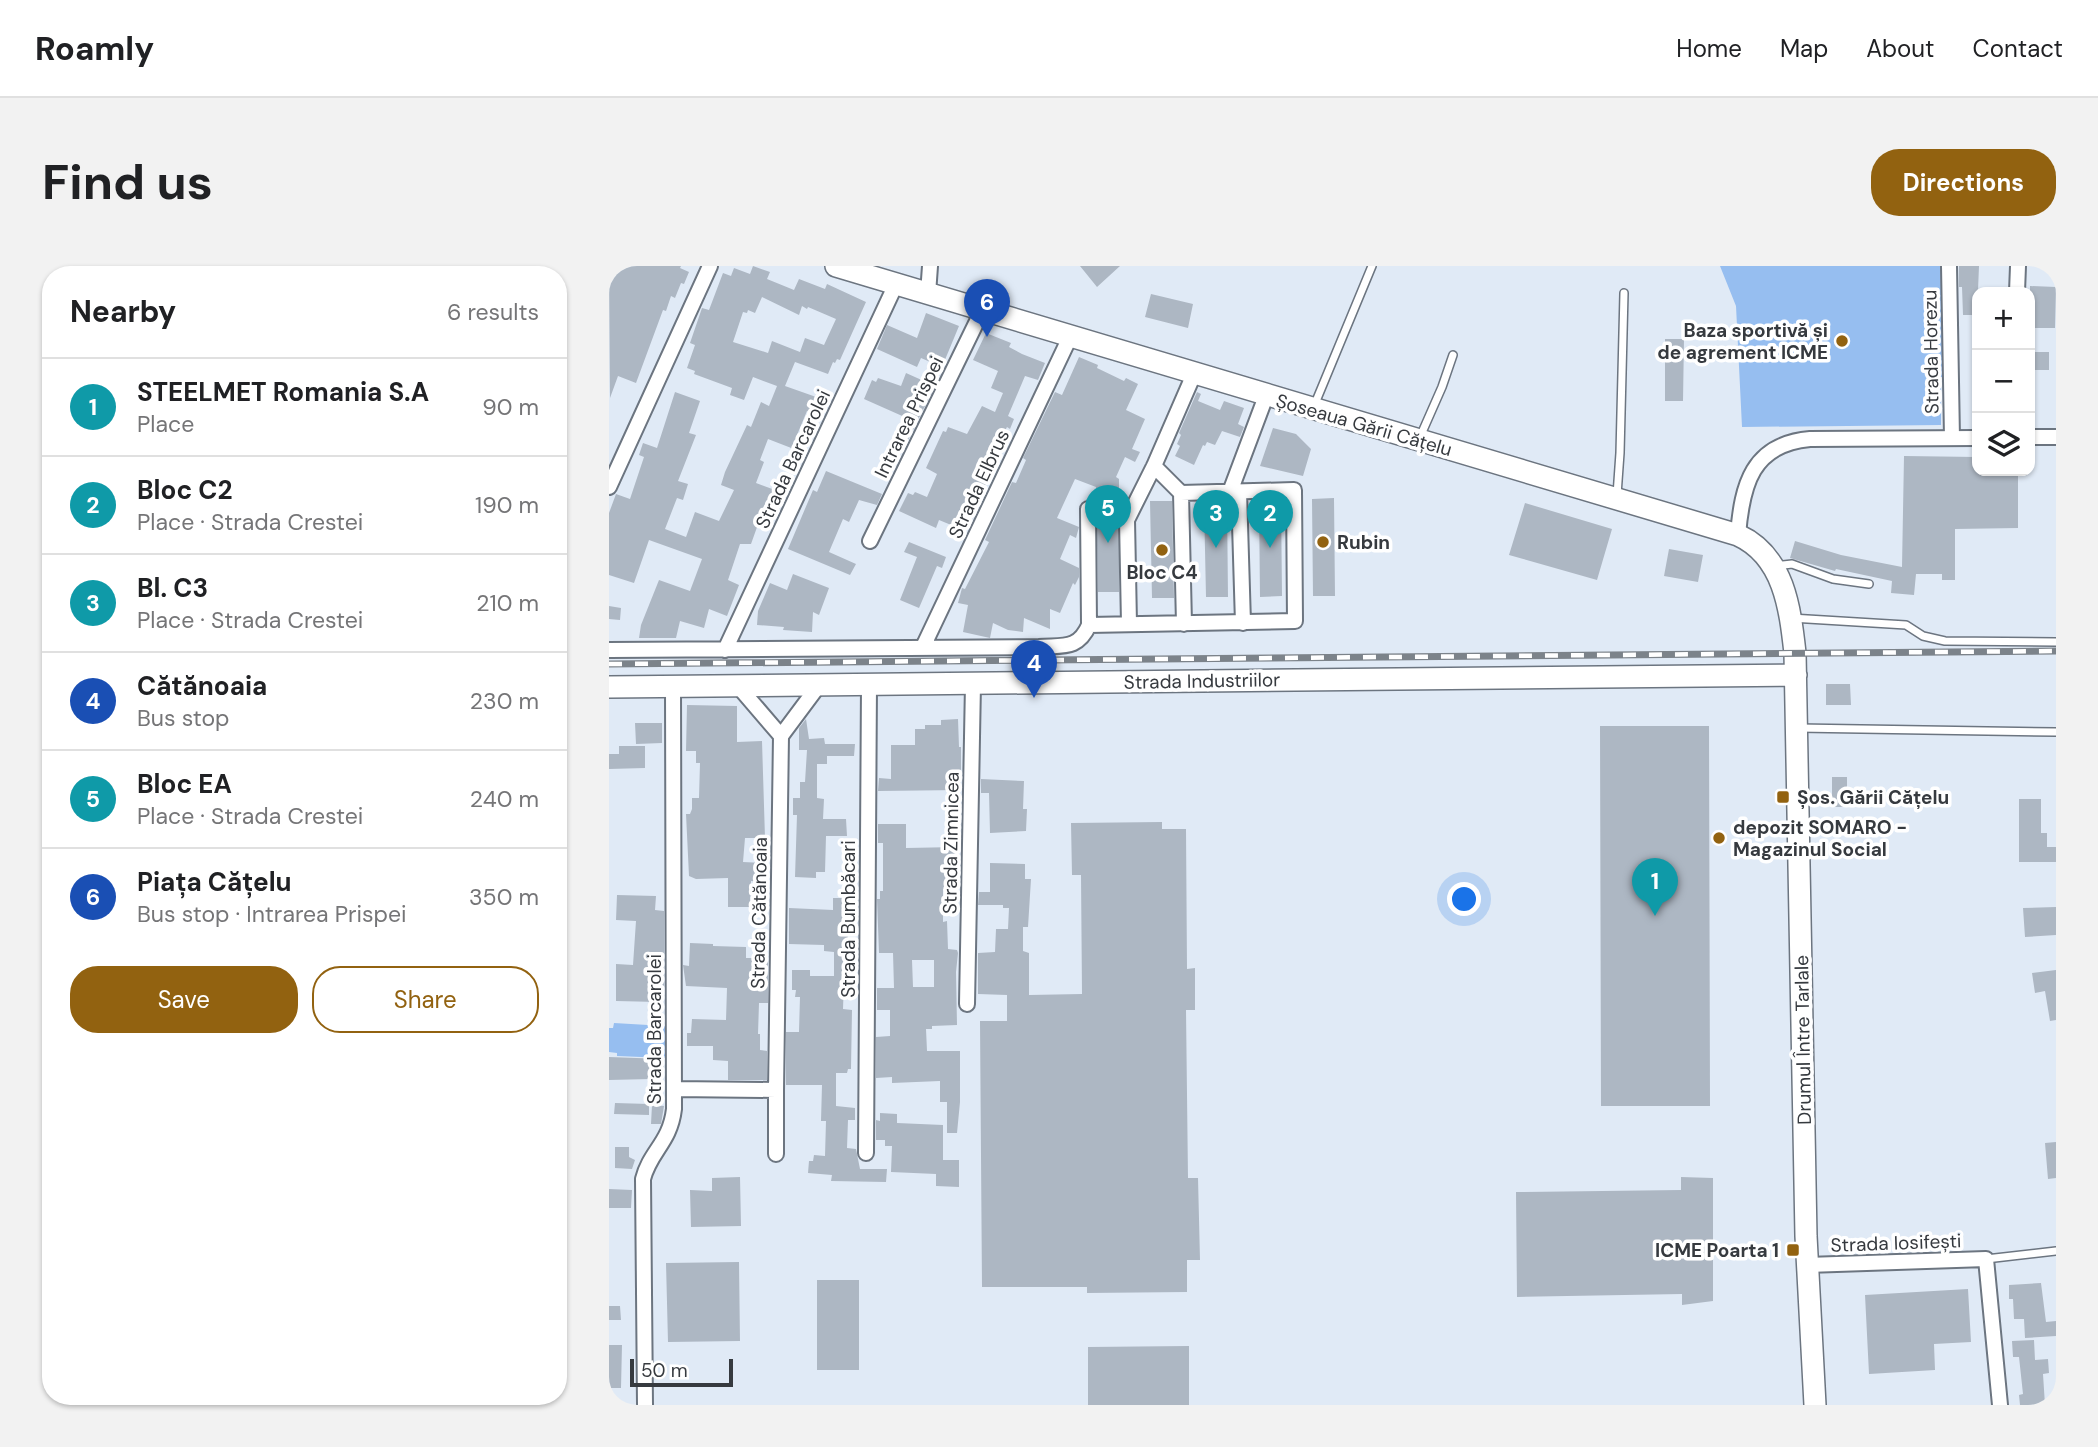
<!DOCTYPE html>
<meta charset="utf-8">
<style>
:root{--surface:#fff;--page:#f2f2f2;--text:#202124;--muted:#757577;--line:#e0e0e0;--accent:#926210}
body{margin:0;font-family:"DM Sans",sans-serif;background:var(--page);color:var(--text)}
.controls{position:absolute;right:21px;top:21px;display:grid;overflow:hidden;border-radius:14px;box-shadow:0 2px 5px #0004}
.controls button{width:63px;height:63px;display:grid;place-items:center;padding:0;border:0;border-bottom:2px solid var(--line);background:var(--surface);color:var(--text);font:35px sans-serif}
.scale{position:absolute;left:21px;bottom:18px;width:103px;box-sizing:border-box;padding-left:7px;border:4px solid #363a3f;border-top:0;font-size:19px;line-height:24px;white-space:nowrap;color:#363a3f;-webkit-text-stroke:5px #fff;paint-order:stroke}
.you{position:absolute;left:856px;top:634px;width:24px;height:24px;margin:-18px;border:5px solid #fff;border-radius:50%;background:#1a73e8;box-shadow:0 0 0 10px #1a73e833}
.badge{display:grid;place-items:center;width:46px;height:46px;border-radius:50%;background:var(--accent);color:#fff;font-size:23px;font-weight:700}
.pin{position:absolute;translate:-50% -58px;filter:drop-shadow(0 2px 4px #0008)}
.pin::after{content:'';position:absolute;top:37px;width:24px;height:21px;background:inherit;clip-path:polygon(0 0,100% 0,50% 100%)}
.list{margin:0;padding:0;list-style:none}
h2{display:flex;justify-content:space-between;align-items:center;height:91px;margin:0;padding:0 28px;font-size:30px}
h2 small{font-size:23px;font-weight:400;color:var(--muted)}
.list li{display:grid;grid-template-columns:46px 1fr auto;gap:21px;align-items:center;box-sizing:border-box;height:98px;padding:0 28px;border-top:2px solid var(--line)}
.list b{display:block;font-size:26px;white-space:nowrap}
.list p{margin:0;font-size:23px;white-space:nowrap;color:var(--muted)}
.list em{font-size:23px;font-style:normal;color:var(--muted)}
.actions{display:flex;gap:14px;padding:21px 28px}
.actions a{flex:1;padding:16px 0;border:2px solid var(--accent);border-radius:28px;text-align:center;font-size:24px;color:var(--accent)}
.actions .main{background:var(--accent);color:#fff}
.icon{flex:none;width:38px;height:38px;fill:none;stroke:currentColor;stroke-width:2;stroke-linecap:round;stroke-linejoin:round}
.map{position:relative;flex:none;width:1447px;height:1139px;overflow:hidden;border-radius:28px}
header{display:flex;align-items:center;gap:42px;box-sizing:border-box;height:98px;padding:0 35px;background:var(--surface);border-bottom:2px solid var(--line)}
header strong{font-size:33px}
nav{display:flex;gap:38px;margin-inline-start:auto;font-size:24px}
.intro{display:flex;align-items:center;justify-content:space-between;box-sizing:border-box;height:168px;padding:0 42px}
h1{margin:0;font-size:49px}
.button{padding:18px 32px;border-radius:28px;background:var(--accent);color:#fff;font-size:24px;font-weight:700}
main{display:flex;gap:42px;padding:0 42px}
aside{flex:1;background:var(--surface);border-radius:28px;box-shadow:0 2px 5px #0004}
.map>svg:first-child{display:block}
.green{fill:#96bef0}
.building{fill:#adb7c3;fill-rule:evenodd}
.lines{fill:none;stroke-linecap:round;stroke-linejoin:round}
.lane-casing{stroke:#6c7580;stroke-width:10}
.street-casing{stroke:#6c7580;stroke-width:18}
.secondary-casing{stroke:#6c7580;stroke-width:24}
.lane{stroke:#fff;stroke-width:7}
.street{stroke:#fff;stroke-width:14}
.secondary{stroke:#fff;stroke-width:21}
.rail-casing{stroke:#7c838a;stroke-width:7}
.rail{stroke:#fff;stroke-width:4.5;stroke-dasharray:13;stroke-linecap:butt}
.poi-dot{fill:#926210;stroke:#fff;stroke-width:2.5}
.labels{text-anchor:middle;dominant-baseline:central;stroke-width:7;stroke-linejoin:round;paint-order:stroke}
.poi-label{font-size:19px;font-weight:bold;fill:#363a3f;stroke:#fff;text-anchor:start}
.street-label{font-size:19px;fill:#363a3f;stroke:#fff}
</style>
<header>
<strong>Roamly</strong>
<nav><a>Home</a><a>Map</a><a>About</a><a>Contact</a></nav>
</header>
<div class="intro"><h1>Find us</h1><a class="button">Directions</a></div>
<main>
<aside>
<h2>Nearby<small>6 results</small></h2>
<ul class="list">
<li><span class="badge" style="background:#0f9aa8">1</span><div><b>STEELMET Romania S.A</b><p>Place</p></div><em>90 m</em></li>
<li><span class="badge" style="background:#0f9aa8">2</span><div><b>Bloc C2</b><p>Place · Strada Crestei</p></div><em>190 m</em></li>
<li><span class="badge" style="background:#0f9aa8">3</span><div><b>Bl. C3</b><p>Place · Strada Crestei</p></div><em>210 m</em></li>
<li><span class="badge" style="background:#1a4fb4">4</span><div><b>Cătănoaia</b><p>Bus stop</p></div><em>230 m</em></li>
<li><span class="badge" style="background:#0f9aa8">5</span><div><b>Bloc EA</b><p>Place · Strada Crestei</p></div><em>240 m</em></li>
<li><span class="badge" style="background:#1a4fb4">6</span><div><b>Piața Cățelu</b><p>Bus stop · Intrarea Prispei</p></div><em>350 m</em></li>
</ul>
<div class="actions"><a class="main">Save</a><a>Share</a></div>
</aside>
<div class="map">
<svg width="1447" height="1139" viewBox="0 0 1447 1139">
<rect width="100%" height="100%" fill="#e0eaf6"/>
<path class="green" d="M 1111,0 L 1335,0 L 1337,111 L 1332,111 L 1332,159 L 1133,161 L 1127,40 Z
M 5,757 L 56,760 L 57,792 L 8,790 L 8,787 L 0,786 L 0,762 L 4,762 Z"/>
<path class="building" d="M 0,0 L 72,0 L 71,2 L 80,6 L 75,18 L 72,17 L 66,32 L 62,30 L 57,45 L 54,44 L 27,117 L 9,110 L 1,132 Z
M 144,0 L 161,6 L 158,13 L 185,24 L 190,13 L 216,23 L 218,18 L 257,36 L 231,94 L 228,93 L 226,97 L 224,96 L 219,108 L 186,96 L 176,120 L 210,132 L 206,143 L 202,142 L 201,146 L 198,145 L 188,169 L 195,172 L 190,185 L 159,173 L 151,194 L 155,196 L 147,217 L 166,224 L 161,238 L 157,236 L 142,278 L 131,278 L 119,314 L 130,319 L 118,350 L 100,343 L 95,362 L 71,355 L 67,372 L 30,372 L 32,359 L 50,314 L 81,325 L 93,293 L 40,274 L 25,317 L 0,309 L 0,247 L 7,228 L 21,233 L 35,191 L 30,189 L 34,177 L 48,182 L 66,126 L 91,135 L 80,167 L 87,169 L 69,215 L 79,218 L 74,234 L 68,232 L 56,263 L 77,271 L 86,246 L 110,255 L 125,224 L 112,219 L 116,206 L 138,159 L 142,161 L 152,136 L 160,140 L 168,120 L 144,111 L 135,134 L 121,129 L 123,122 L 85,108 L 86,105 L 78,102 L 86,79 L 81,77 L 93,42 L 100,44 L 114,7 L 122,10 L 125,2 L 141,8 ZM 153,31 L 190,49 L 193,40 L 198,43 L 199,41 L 227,53 L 215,79 L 196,72 L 191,86 L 163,75 L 159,87 L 124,76 L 134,46 L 138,47 L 139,44 L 146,47 Z
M 471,0 L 511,0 L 488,21 Z
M 1350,0 L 1370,0 L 1368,49 L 1354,49 L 1353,21 L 1350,21 Z
M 1421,20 L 1447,21 L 1446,62 L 1421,62 Z
M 542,28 L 584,38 L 579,62 L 536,51 Z
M 317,47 L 350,60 L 333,101 L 312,92 L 308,101 L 268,83 L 278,59 L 308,72 Z
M 377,67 L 402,77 L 400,81 L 413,88 L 436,97 L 429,114 L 416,110 L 399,150 L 405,153 L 401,163 L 398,161 L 387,182 L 392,185 L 357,262 L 349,258 L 347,261 L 330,254 L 327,262 L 290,245 L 299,227 L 304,229 L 306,226 L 318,231 L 328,208 L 317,202 L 334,165 L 337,166 L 339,161 L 358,168 L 373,140 L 386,146 L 394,127 L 382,122 L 389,105 L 364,94 Z
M 1056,73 L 1075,73 L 1074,135 L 1056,135 Z
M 1421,86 L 1440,86 L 1440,104 L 1421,104 Z
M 470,91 L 489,99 L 488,102 L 515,115 L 517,112 L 529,118 L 517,144 L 536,153 L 523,183 L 531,186 L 526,196 L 516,191 L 507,211 L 510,213 L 510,326 L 489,326 L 487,221 L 466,213 L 448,252 L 470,261 L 467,272 L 461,269 L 451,293 L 470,302 L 470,311 L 466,319 L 464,317 L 451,347 L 441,343 L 441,363 L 415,352 L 414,366 L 399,364 L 384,357 L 381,372 L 354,366 L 359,339 L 349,337 L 353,322 L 356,323 L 380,276 L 376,274 L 403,216 L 407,217 L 417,194 L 414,192 L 446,126 L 453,129 Z
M 297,107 L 326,120 L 298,176 L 290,173 L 300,153 L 255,133 L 263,114 L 267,116 L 269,112 L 292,120 Z
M 588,126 L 592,128 L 589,135 L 611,144 L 615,135 L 635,142 L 629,158 L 635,161 L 631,171 L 613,165 L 606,179 L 598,176 L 596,180 L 594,179 L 585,199 L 566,190 L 571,180 L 568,178 L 572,169 L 570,167 Z
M 664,162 L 687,168 L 702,183 L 694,210 L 651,200 Z
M 1295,190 L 1368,191 L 1368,205 L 1409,205 L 1409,262 L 1346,263 L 1346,314 L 1333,314 L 1333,308 L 1307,308 L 1305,329 L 1282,327 L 1283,315 L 1227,303 L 1226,305 L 1181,292 L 1186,275 L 1232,289 L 1293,301 Z
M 217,205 L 273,228 L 268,239 L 250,234 L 240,256 L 234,253 L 220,286 L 247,298 L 241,309 L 179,283 L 204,224 L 208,226 Z
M 725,232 L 726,330 L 704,330 L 703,233 Z
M 672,234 L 673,330 L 651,331 L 650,235 Z
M 541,235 L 563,235 L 565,332 L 543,332 Z
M 618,235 L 619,331 L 597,331 L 595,236 Z
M 916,237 L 1003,263 L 988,314 L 900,289 Z
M 300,276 L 337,291 L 333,302 L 328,300 L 310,342 L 291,334 L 308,291 L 295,286 Z
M 1060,283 L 1094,289 L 1089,316 L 1055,310 Z
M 184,308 L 220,322 L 210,349 L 204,346 L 203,366 L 174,364 L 175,361 L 148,359 L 149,345 L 161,317 L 178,324 Z
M 0,340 L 12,342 L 11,354 L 0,353 Z
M 1217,418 L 1241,418 L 1242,439 L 1217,439 Z
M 78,439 L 128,440 L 128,476 L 153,475 L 156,572 L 136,572 L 134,596 L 154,597 L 153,616 L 142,615 L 141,641 L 119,641 L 119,612 L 87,613 L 80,610 L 77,548 L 81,548 L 83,543 L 83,532 L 90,532 L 91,497 L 87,497 L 87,485 L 77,485 Z
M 197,453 L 200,473 L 215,472 L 216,478 L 246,478 L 245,490 L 218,490 L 218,498 L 208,498 L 208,532 L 215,533 L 214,553 L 237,553 L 238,570 L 217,570 L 216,606 L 207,606 L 207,612 L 186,611 L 188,549 L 184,549 L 184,532 L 191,532 L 191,516 L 196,516 L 198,484 L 190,484 L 190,462 Z
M 349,453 L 350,481 L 352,481 L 352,524 L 269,525 L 270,512 L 282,513 L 282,479 L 306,479 L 306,463 L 316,463 L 316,459 L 332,459 L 332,454 Z
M 26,457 L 53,457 L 53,477 L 27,478 Z
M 991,460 L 1100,460 L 1101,840 L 992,840 Z
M 10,480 L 36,480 L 36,502 L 0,503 L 0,488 L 10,488 Z
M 1223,511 L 1238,511 L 1238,541 L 1223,541 Z
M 372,513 L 415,515 L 414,543 L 418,543 L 417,565 L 381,567 L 380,527 L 372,527 Z
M 1410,533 L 1432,533 L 1432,567 L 1438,567 L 1438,581 L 1447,581 L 1447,596 L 1410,596 Z
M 553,556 L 553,563 L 577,563 L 578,703 L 586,702 L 586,744 L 577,744 L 579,912 L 589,912 L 591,994 L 578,994 L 578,1026 L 478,1027 L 478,1021 L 373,1021 L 371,755 L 398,755 L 398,729 L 369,728 L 369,687 L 386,686 L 387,663 L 399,663 L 400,642 L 394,642 L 394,639 L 369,639 L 370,626 L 381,626 L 381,597 L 416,598 L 416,613 L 422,613 L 419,661 L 414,661 L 414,685 L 420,687 L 420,729 L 473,728 L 472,609 L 463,609 L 462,557 Z
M 269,558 L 297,558 L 297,582 L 348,581 L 348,592 L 343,592 L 343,617 L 337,617 L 337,623 L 334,623 L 334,656 L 338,655 L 339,683 L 348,684 L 349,687 L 347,706 L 348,759 L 323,760 L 323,763 L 317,763 L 318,785 L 351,785 L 351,836 L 348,867 L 338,867 L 338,836 L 331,836 L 331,815 L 283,817 L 283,811 L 267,812 L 267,771 L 281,770 L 281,744 L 268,744 L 268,722 L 285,722 L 284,687 L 270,687 L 268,633 L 271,633 L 271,625 L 274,625 L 274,577 L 269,577 ZM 303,694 L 325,694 L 325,721 L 304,721 Z
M 8,629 L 47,630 L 46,644 L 55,645 L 55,733 L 49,733 L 49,736 L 7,735 L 7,698 L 24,699 L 27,655 L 7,654 Z
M 224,632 L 249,632 L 249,649 L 240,649 L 238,684 L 244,684 L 243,714 L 235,714 L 234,743 L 243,744 L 242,803 L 239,803 L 238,807 L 227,807 L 227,840 L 246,842 L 246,854 L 239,854 L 238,882 L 247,883 L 251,903 L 278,903 L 277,916 L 222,915 L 223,909 L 199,907 L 200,895 L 204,895 L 205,889 L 216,890 L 217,855 L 212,855 L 213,819 L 177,819 L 177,766 L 190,766 L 191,731 L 186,731 L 187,724 L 183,724 L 183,704 L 201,704 L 201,710 L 225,710 L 225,686 L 215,685 L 215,679 L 180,678 L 180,642 L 224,644 Z
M 1447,641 L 1447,669 L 1416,671 L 1414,642 Z
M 81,677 L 104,678 L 104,680 L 137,681 L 137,692 L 159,692 L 159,737 L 150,737 L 149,768 L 151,768 L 151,784 L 158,785 L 158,814 L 119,814 L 119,795 L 104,794 L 104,780 L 78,780 L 78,767 L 82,767 L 83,753 L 117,754 L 118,722 L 77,720 L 74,699 L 80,700 Z
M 1447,704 L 1447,754 L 1441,755 L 1436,725 L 1426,727 L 1423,707 Z
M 0,791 L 55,793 L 55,804 L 42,804 L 42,813 L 0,814 Z
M 6,837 L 40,838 L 40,849 L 5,848 Z
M 43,839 L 55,840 L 52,858 L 42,858 Z
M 271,847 L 288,848 L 288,857 L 334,859 L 334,894 L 350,894 L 350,921 L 327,920 L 327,908 L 282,906 L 283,880 L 276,880 L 276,874 L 267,874 L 267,854 L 271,855 Z
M 1447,876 L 1447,912 L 1439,913 L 1436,877 Z
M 6,881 L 20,881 L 20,891 L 26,894 L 23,903 L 6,902 Z
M 131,911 L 132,960 L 82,961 L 81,924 L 103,925 L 103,912 Z
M 1072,911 L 1104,912 L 1104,1035 L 1073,1039 L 1073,1028 L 908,1031 L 907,926 L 1072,924 Z
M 0,923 L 23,924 L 22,942 L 0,942 Z
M 130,996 L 131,1075 L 59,1076 L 57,997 Z
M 208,1014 L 250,1014 L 250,1104 L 208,1104 Z
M 1432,1017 L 1437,1056 L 1447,1055 L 1447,1070 L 1416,1072 L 1415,1053 L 1405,1053 L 1404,1033 L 1400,1033 L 1400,1019 Z
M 1359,1023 L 1362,1076 L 1325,1078 L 1326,1104 L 1260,1108 L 1256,1029 Z
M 0,1040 L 11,1040 L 12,1054 L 0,1054 Z
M 1425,1074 L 1426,1094 L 1439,1093 L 1440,1107 L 1434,1108 L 1436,1139 L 1411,1139 L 1410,1129 L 1414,1128 L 1410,1091 L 1404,1091 L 1403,1075 Z
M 0,1079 L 13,1079 L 12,1122 L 0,1122 Z
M 580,1080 L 580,1139 L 479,1139 L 479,1081 Z"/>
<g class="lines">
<defs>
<path id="lane" d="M 705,140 L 763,0
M 811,171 L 833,121 L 844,89
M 1008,229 L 1011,187 L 1015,27
M 1166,300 L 1183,298 L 1224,313 L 1260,318
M 1182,352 L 1297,359 L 1314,370 L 1336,375 L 1447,376
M 1189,462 L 1447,466
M 1377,993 L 1447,985"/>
<path id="street" d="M 1340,0 L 1343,172
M 1408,26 L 1409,0
M 319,28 L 321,0
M 1421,171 L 1447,171
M 0,221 L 101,0
M 630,225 L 634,357
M 621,226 L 657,130
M 572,227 L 575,358
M 479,243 L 480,359 L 686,355 L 685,224 L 572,227 L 545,200
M 1129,269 C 1133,219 1143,178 1201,173 L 1368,172
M 261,275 L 373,45
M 520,358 L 518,254 L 545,200 L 585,108
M 314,381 L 461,71
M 0,384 L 430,381 C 454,379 469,384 480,359
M 116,384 L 287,18
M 129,420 L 172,470
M 358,738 L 364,418
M 65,823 L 167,824 L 172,470 L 210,419
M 167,824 L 167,888
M 257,887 L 260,419
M 1198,999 L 1377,993 L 1391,1139
M 36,1139 L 34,913 C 41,885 61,877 65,843 L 64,420"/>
<path id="secondary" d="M 227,0 L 1129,269 C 1175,290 1181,342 1186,387 L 1197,970 L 1206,1139
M 0,421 L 1187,409"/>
</defs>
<use href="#lane" class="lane-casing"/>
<use href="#street" class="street-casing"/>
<use href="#secondary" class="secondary-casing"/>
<use href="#lane" class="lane"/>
<use href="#street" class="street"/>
<use href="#secondary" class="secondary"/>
<defs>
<path id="rail" d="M 0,398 L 1447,385"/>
</defs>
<use href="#rail" class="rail-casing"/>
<use href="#rail" class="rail"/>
</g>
<g class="poi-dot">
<circle cx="1233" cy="75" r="7"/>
<circle cx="714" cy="276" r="7"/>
<circle cx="553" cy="284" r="7"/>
<rect x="1167" y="524" width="14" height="14" rx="3.5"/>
<circle cx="1110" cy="572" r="7"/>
<rect x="1177" y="977" width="14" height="14" rx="3.5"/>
</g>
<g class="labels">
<g class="poi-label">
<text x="1219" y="64" text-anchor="end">Baza sportivă și<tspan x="1219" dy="22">de agrement ICME</tspan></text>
<text x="728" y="276">Rubin</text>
<text x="553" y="306" text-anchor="middle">Bloc C4</text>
<text x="1188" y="531">Șos. Gării Cățelu</text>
<text x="1124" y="561">depozit SOMARO -<tspan x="1124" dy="22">Magazinul Social</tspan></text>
<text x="1170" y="984" text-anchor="end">ICME Poarta 1</text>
</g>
<g class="street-label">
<text transform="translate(1322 86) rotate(-91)">Strada Horezu</text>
<text transform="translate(300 151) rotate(-64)">Intrarea Prispei</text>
<text transform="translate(755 159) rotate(16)">Șoseaua Gării Cățelu</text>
<text transform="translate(184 193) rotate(-65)">Strada Barcarolei</text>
<text transform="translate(370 218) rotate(-65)">Strada Elbrus</text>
<text transform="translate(593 415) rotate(-1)">Strada Industriilor</text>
<text transform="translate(342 577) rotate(-89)">Strada Zimnicea</text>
<text transform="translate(150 647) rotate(-89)">Strada Cătănoaia</text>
<text transform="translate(239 653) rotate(-90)">Strada Bumbăcari</text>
<text transform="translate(45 763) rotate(-90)">Strada Barcarolei</text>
<text transform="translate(1194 774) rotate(-91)">Drumul Între Tarlale</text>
<text transform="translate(1287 977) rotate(-2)">Strada Iosifești</text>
</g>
</g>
</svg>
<div class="controls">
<button>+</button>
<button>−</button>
<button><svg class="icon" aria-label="layers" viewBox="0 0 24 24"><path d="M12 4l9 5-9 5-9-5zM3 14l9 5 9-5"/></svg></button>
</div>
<div class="scale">50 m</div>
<div class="you"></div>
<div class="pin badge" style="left:1046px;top:650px;background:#0f9aa8">1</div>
<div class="pin badge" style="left:661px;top:282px;background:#0f9aa8">2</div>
<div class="pin badge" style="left:607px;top:282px;background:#0f9aa8">3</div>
<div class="pin badge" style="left:425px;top:432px;background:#1a4fb4">4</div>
<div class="pin badge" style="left:499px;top:277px;background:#0f9aa8">5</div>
<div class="pin badge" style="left:378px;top:71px;background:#1a4fb4">6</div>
</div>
</main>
